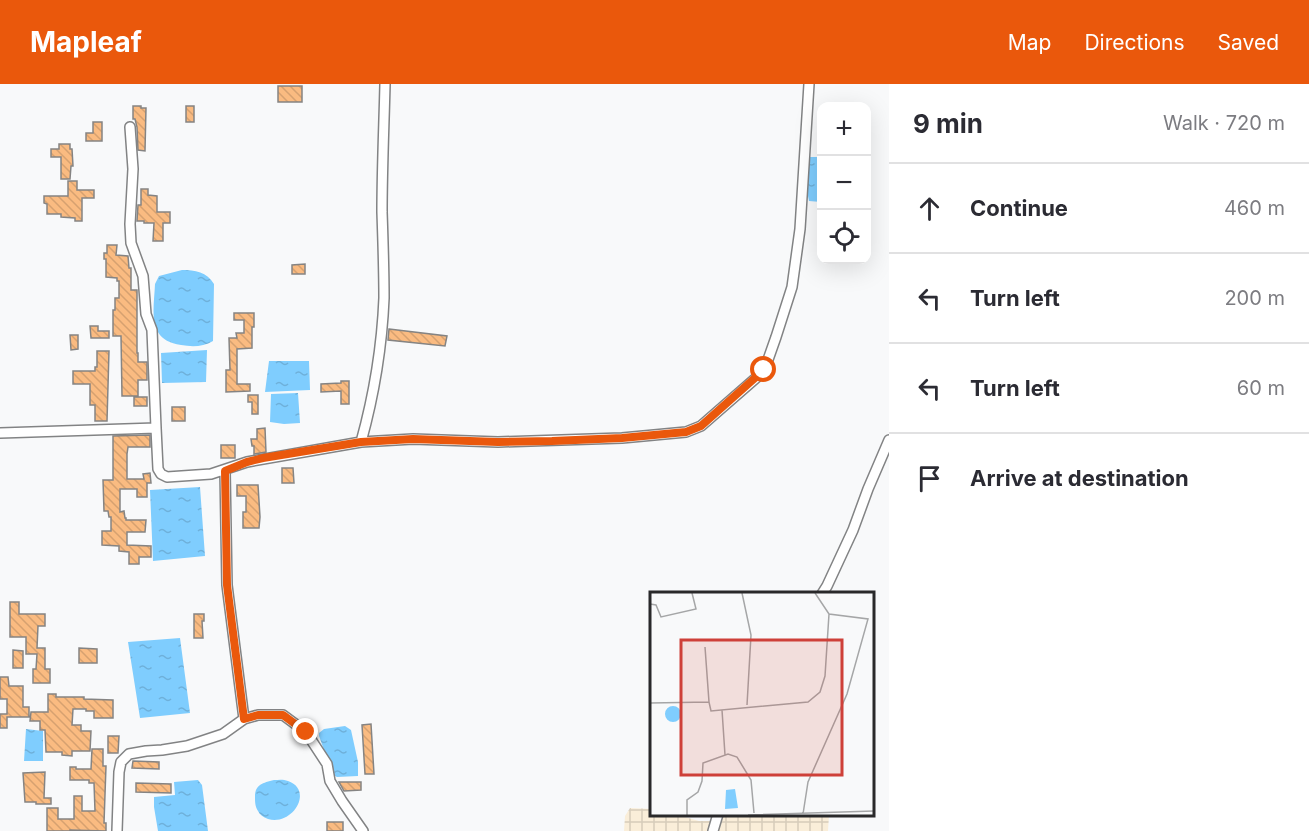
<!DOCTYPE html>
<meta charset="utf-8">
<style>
:root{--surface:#fff;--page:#f7f7f7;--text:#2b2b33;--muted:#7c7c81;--line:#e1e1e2;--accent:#ea580c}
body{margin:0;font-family:Inter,sans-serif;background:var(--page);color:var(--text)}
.controls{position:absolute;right:18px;top:18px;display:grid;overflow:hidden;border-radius:12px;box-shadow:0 6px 24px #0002}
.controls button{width:54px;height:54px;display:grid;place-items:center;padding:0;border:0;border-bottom:2px solid var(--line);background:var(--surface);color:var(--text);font:30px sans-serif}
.stop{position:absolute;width:18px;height:18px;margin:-14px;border:4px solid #ea580c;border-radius:50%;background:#fff}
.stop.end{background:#ea580c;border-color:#fff;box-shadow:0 2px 6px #0008}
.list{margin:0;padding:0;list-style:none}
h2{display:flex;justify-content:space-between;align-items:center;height:78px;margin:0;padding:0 24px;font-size:26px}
h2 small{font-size:20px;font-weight:400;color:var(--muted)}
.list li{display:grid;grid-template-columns:39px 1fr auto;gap:18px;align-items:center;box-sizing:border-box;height:90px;padding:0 24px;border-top:2px solid var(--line)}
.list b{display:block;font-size:22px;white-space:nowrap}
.list em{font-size:20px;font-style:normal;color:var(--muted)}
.icon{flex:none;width:33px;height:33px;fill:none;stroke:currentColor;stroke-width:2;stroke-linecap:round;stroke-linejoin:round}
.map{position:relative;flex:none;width:889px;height:747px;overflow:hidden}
header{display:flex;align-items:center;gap:36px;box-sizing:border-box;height:84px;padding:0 30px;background:var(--accent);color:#fff}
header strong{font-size:28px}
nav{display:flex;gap:33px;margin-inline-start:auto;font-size:21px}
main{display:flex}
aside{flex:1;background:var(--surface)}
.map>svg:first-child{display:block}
.industrial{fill:url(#industrial-grid)}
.water{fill:url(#water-ripples)}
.building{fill:url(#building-back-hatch);stroke:#858483;stroke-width:1.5}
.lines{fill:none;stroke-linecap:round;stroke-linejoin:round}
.minor-casing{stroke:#828384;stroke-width:12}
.minor{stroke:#fff;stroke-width:9}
.route{stroke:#ea580c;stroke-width:8}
.inset-road{fill:none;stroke:#a5a6a7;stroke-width:1.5}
.view{fill:#ce4039;fill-opacity:0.15;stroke:#ce4039;stroke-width:3}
.inset-edge{fill:none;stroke:#29292a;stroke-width:3}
</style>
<header>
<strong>Mapleaf</strong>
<nav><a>Map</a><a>Directions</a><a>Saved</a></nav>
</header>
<main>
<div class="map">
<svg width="889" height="747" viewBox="0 0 889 747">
<defs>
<pattern id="industrial-grid" width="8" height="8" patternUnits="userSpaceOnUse" patternTransform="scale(1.5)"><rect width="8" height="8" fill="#faeed9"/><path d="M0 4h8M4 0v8" fill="none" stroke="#d6ccba"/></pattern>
<pattern id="water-ripples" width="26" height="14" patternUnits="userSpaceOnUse" patternTransform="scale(1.5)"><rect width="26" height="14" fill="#7fcdfe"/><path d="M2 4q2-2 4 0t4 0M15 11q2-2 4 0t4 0" fill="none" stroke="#6eb0da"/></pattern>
<pattern id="building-back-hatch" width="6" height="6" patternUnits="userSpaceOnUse" patternTransform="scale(1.5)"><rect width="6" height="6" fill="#fabb81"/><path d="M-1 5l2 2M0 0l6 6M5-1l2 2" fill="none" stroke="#d6a170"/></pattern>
</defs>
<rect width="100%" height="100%" fill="#f8f9fa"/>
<path class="industrial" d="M 630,724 L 652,725 L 652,730 L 678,731 L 699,737 L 720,737 L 721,730 L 829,731 L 828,747 L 624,747 L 625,732 Z"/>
<path class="water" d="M 810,73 L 821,73 L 821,118 L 809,117 C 806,102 804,87 810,73 Z
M 182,186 C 195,186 207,188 214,200 L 213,257 C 203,263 192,263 181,261 C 146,256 154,226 155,200 L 159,192 Z
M 207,266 L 206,298 L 162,299 L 161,269 Z
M 269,277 L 309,277 L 310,306 L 265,308 Z
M 298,309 L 300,339 L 284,340 L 270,338 L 271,310 Z
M 200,403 L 205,472 L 153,477 L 150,406 Z
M 180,554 L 190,629 L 140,634 L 128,558 Z
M 345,642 L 351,646 L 358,678 L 358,692 L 337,693 L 333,691 L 319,652 L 319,649 L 324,645 Z
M 26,645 L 43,647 L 43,677 L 24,677 Z
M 198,696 L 202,701 L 208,747 L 158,747 L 154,723 L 154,713 L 175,711 L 174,698 Z
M 274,696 C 278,696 283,695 288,697 C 314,706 293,742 268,735 C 263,733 260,731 258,727 C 255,722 255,718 255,713 C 255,700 263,699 274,696 Z"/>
<path class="building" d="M 278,2 L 302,2 L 302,18 L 278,18 Z
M 133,22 L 141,22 L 141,24 L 146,24 L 145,67 L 138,66 L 137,43 L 135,35 L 133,35 Z
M 186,22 L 194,22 L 194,38 L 186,38 Z
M 93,38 L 102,38 L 102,57 L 86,57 L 86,49 L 93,49 Z
M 59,60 L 70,60 L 70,65 L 72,65 L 73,82 L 71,82 L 70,95 L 61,95 L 61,73 L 51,73 L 51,65 L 59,65 Z
M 68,97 L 77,97 L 77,106 L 94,106 L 94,114 L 82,114 L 82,137 L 75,137 L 75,134 L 61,133 L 61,130 L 47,130 L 47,120 L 44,119 L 44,112 L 68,112 Z
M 141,105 L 148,105 L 148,111 L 157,112 L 157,128 L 170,128 L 170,139 L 163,139 L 163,157 L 153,157 L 154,139 L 144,139 L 144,137 L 137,137 L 138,121 L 141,121 Z
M 107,161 L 117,161 L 116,171 L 128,172 L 129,184 L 131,184 L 131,206 L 137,206 L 137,269 L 138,269 L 138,278 L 147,278 L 147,296 L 138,296 L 138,312 L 122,312 L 121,252 L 113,252 L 113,226 L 115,226 L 115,214 L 119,214 L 119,197 L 117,197 L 117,194 L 106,193 L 106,175 L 104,175 L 104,169 L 107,169 Z
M 305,180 L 305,190 L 292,190 L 292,181 Z
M 234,229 L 254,229 L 254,243 L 252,243 L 252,264 L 237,265 L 237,300 L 250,300 L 250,307 L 226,308 L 226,286 L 230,286 L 229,254 L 237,254 L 236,249 L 244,249 L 244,236 L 234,236 Z
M 90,242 L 98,242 L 98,247 L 109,247 L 109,254 L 91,254 Z
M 389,245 L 447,252 L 445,262 L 388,256 Z
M 70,251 L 78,251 L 78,265 L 71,266 Z
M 97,267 L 109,267 L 107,337 L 95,337 L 95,321 L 90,321 L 90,300 L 73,300 L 73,287 L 95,287 L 95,283 L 97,283 Z
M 341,297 L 349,297 L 349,320 L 341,320 L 341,307 L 321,308 L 321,300 L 341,299 Z
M 248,311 L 258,311 L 258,330 L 252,330 L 252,318 L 248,318 Z
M 134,313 L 147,313 L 147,322 L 134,322 Z
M 172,323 L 185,323 L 185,337 L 172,337 Z
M 265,344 L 266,368 L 254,370 L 254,362 L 252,362 L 251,355 L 257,355 L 257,345 Z
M 150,351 L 150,363 L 128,363 L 127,370 L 127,395 L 144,395 L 143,390 L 150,389 L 151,399 L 147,399 L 147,413 L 137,413 L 137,405 L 120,405 L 120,428 L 124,427 L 125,434 L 126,434 L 126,436 L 146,436 L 145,448 L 127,448 L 127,461 L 151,462 L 151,473 L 139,473 L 139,480 L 129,480 L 129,468 L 119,467 L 119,462 L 102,461 L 102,447 L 111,447 L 111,433 L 109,433 L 108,427 L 104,427 L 103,396 L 113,396 L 113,352 Z
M 221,361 L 235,361 L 235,374 L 221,374 Z
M 282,384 L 293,384 L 294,399 L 282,399 Z
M 237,401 L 258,401 L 260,433 L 259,444 L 243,444 L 243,428 L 246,428 L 246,412 L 237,412 Z
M 10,518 L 19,518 L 19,530 L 45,530 L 45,542 L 38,542 L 37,564 L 45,564 L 45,585 L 50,585 L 50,599 L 33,599 L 33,585 L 36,585 L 37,570 L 26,570 L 26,553 L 10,553 Z
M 194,530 L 204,530 L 204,537 L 202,537 L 203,554 L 194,554 Z
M 79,564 L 97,565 L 97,579 L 79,579 Z
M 13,566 L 23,567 L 23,584 L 13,584 Z
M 0,593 L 8,593 L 9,602 L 23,602 L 23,623 L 29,623 L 29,633 L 7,633 L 7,644 L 0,644 L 0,630 L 7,630 L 7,615 L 0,615 Z
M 48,610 L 56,610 L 56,613 L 84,613 L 84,615 L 113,616 L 113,634 L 94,634 L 94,627 L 86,627 L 86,625 L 73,625 L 72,641 L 81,641 L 81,647 L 91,647 L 90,667 L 72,667 L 72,672 L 62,671 L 62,668 L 46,668 L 45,646 L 40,646 L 40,637 L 30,637 L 31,628 L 48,628 Z
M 371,640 L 374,690 L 365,690 L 362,641 Z
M 108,652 L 119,652 L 118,669 L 108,669 Z
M 92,665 L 103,665 L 103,682 L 106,682 L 104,739 L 106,739 L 106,747 L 70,746 L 70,747 L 47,747 L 47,724 L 58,724 L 58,735 L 74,735 L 74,712 L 82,712 L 82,727 L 95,727 L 94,699 L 89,699 L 89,696 L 70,696 L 70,683 L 76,683 L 76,685 L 91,685 Z
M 133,677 L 159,678 L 159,685 L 132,684 Z
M 45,688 L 44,714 L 51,714 L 51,720 L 36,720 L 36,718 L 25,718 L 23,689 Z
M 339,698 L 361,698 L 361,706 L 344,707 Z
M 136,699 L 171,700 L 171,709 L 136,708 Z
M 327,738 L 343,738 L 343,747 L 327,747 Z"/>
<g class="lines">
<defs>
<path id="minor" d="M 130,43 L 133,85 L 130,140 L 131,159 L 143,192 L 146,230 L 152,246 L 156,344
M 0,349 L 156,344 L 158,385 L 161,390 L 167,393 L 211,390 L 247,378 L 361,358 L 413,355 L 498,358 L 622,354 L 686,348 L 701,342 L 764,287 L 776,253 L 792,203 L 800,145 L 809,0
M 361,358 C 374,311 382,263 384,214 C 384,185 383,157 382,128 C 382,85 384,42 385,0
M 225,387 L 227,501 L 244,635
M 822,510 L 827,502 L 853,446 L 868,405 L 889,356
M 117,747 L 119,688 L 121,678 L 129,670 L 146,667 L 162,666 L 187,662 L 223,650 L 244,635 L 258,631 L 283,631 L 306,648 L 327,680 L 330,697 L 342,717 L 363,747
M 713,747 L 718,730"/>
</defs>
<use href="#minor" class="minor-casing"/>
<use href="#minor" class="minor"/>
</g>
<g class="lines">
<path class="route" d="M 306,648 L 283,631 L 258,631 L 244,635 L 227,501 L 225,387 L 247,378 L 263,374 L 361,358 L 413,355 L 498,358 L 552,357 L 622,354 L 686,348 L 701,342 L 764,286"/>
</g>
<g transform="translate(650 508)">
<rect width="224" height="224" fill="#f8f9fa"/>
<path d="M15 122a8 8 0 1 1 16 0a8 8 0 1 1-16 0ZM 85,197 L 88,216 L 75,217 L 76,198 Z" fill="#7fcdfe"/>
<path class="inset-road" d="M 92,1 L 101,43 L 97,113M 0,12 L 6,13 L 11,25 L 46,17 L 42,1M 55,55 L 59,110M 0,111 L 59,110 L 61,119 L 158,110 L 170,100 L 175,84 L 179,22M 72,118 L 75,163M 153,222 L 158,190 L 197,102 L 218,27 L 179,22 L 165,1M 37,223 L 37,208 L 48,200 L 52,189 L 53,171 L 78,162 L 87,165 L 101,188 L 104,221M 98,223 L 224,219"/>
<path class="view" d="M 31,48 L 192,48 L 192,183 L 31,183 Z"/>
<rect width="224" height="224" class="inset-edge"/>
</g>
</svg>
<div class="controls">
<button>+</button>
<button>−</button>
<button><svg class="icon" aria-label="locate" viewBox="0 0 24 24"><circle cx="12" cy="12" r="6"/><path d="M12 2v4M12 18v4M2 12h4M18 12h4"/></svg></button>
</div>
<div class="stop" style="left:764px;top:286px"></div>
<div class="stop end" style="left:306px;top:648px"></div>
</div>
<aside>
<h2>9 min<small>Walk · 720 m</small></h2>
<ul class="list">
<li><svg class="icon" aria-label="ahead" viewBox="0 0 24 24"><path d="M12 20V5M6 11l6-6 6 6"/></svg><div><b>Continue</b></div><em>460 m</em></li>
<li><svg class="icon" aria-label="left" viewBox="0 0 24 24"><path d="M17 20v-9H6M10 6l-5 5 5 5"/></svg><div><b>Turn left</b></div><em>200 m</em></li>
<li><svg class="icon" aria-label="left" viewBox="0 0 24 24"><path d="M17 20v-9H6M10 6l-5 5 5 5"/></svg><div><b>Turn left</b></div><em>60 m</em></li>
<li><svg class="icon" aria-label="arrive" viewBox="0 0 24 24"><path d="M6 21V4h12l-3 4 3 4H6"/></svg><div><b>Arrive at destination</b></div></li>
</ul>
</aside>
</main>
